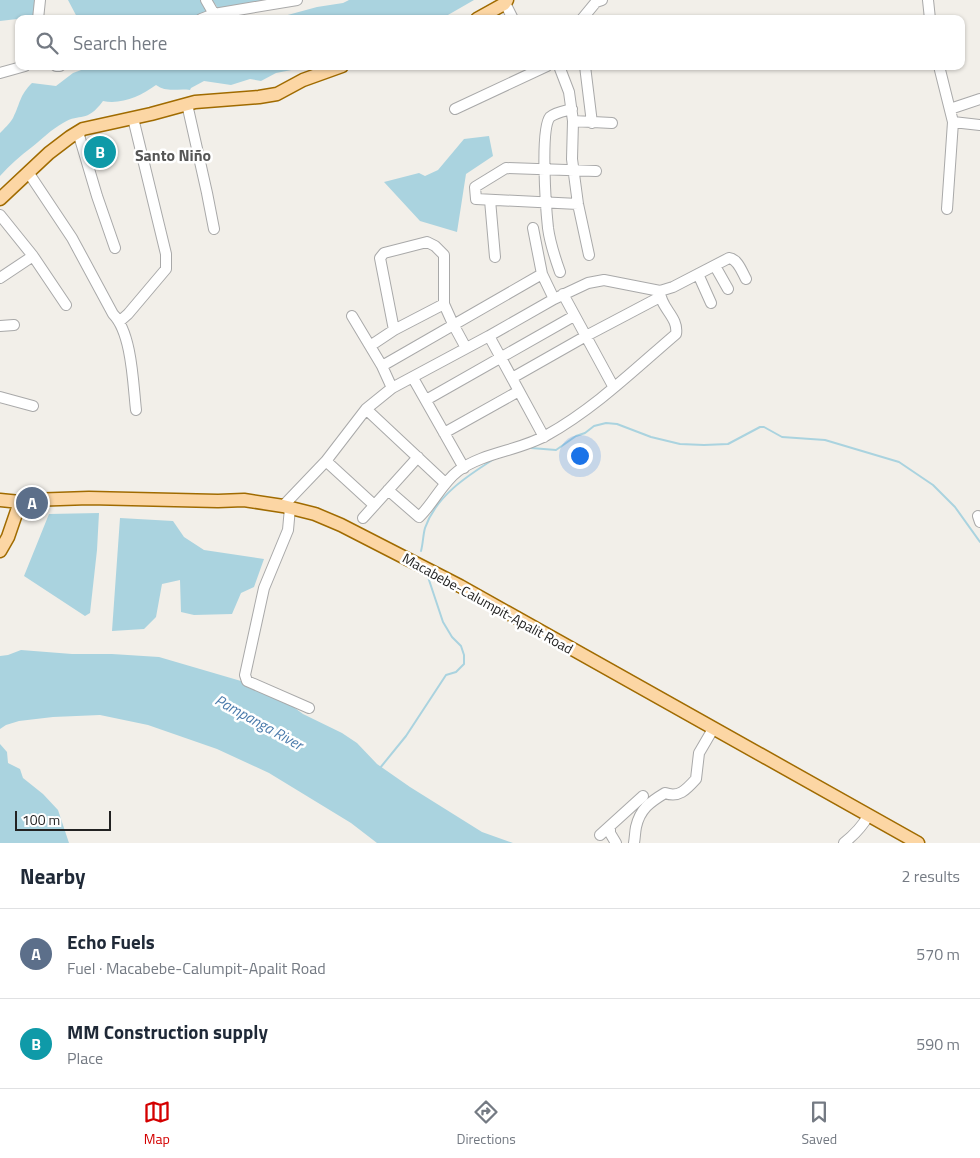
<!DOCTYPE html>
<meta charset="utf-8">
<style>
:root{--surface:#fff;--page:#f6f6f7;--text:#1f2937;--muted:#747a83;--line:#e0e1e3;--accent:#d40000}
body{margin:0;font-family:"Titillium Web",sans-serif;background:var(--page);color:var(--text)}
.scale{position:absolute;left:15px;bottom:12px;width:96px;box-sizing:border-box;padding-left:5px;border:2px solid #222;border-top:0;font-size:14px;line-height:18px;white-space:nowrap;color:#222;-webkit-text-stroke:4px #fff;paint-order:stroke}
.you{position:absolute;left:579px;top:455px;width:18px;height:18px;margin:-12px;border:4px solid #fff;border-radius:50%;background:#1a73e8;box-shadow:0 0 0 8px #1a73e833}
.badge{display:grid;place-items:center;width:32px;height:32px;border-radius:50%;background:var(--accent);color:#fff;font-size:16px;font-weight:700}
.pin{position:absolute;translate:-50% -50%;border:2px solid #fff;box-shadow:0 1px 5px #0006}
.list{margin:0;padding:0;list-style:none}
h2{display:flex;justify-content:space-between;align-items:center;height:65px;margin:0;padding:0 20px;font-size:21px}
h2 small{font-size:16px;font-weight:400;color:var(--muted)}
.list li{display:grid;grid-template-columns:32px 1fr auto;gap:15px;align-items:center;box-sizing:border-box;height:90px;padding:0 20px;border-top:1px solid var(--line)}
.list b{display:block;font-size:19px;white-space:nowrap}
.list p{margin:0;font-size:16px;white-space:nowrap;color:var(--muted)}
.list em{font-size:16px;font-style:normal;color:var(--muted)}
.icon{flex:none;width:28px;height:28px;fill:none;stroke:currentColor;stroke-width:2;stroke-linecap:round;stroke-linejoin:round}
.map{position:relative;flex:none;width:980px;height:843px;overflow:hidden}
.search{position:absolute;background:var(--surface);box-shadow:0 1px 4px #0004;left:15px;right:15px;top:15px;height:55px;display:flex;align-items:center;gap:12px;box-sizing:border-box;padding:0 18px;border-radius:10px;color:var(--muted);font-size:19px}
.sheet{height:245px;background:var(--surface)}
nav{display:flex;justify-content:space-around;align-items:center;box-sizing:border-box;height:70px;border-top:1px solid var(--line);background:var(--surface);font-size:14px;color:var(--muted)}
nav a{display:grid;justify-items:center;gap:2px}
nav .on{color:var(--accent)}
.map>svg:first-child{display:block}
.water{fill:#aad3df}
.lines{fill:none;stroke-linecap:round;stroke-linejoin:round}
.stream{stroke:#aad3df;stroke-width:2}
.minor-casing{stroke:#a9a9a9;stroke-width:12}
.major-casing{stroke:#a06b00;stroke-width:15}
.minor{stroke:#fff;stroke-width:10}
.major{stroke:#fcd6a4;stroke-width:12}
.labels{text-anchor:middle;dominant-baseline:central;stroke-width:5;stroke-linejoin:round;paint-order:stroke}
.street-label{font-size:14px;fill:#222;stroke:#fff}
.water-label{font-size:15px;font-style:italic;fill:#4a7aab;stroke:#fff}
.quarter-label{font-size:16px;font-weight:bold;fill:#555;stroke:#fff}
</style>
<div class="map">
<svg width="980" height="843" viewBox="0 0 980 843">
<rect width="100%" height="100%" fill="#f2efe9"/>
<path class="water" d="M 0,0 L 34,0 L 34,17 L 0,21 Z
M 68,0 L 201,0 L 208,13 L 186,19 L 131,17 L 78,19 Z
M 212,0 L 268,0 L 256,4 L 218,8 Z
M 349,0 L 474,0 L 441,19 L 245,19 L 269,15 L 284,16 L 317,7 L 343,3 Z
M 92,66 L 312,66 L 276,73 L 261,81 L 250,79 L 231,85 L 204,81 L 191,88 L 190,90 C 178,88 167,93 156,85 C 141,96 121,105 103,101 C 86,124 81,112 63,123 C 52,129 42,139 32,147 C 20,156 10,165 0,176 L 0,133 C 4,129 10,123 13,118 C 21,102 19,96 32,83 L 56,86 L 73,73 Z
M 489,136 L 493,156 L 466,174 L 457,232 L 420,221 L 384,182 L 419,173 L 425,176 L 438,170 L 464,139 Z
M 99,513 L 97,550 L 90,613 L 85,616 L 24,576 L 49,514 Z
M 120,518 L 173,521 L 184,537 L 204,550 L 264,559 L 254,587 L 241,593 L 232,614 L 194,615 L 181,612 L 180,580 L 162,584 L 156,617 L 144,629 L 112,631 Z
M 21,650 L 72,654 L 112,654 L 159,657 L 241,681 L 288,703 L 303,714 L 342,733 L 357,743 L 377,764 L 410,787 L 482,832 L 513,843 L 377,843 L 351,823 L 269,773 L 217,749 L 148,725 L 100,715 L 53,717 L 19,721 L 6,725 L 0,729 L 0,656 L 8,655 Z
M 0,744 L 7,752 L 8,763 L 20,769 L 23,778 L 43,794 L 58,810 L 69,843 L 0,843 Z"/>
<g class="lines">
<path class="stream" d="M 531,448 L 556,450 L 576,436 L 585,433 L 594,426 L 606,423 L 617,424 L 651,437 L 680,444 L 704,445 L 728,444 L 760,427 L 764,427 L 782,437 L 825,440 L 899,462 L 933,485 L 955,507 L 980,542
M 421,551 C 423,544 423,535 425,528 C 436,496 467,476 494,459
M 380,768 L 406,736 L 446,675 L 456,672 L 464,664 L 464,655 L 461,646 L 452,637 L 443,622 L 428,577"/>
<defs>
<path id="minor" d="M 206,0 L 214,14
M 928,0 L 930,19
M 505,3 L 513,19
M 38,19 L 40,0
M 201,19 L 214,14 L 297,0
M 582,19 L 596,2 L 602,0
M 56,66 L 60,66
M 559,66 L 569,92 L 573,121 L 572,159 L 578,204 L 589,255
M 585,66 L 592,123
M 939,66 L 953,122 L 947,209
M 0,73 L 25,66
M 187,104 L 207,193 L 214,229
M 455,109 L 547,66
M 950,109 L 980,99
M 573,121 L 612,123
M 953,122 L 980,125
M 78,132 L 97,196 L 115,248
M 28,172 L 72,238 L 113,314 C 132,333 133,384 136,410
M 490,200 L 495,257
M 578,204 L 476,199 L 475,187 L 506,168 L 596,171
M 0,215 L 33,256 L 66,305
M 533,228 L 542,274 L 554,299
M 715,266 L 728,289
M 560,272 C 555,258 550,243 548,228 C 546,209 540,129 550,117 C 556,112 565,111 572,109
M 698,274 L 711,303
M 0,278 L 33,256
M 563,294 L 613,386
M 352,316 L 382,366 L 392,388
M 120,321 L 128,314 L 166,269 L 166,254 L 133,118
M 0,326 L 14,325
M 394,330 L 380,258 L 384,253 L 427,242 L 435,246 L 444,255 L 444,304 L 453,324 L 466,348
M 489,336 L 544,437
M 370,346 L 394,330 L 444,304
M 382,366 L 542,274
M 413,378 L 464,468
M 512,378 L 586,336 L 660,297
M 0,397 L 33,406
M 426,400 L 574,316
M 366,409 L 445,483
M 444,433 L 519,391
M 326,461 L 374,505
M 388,490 L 419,517 C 433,504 442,483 458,471 C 484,452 519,451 547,435 C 594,409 635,369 676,334 C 679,317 660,308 660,291
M 283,506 L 326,461 L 366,409 L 392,388 L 489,336 L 554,299 L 588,283 L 604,280 L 660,291 L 673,287 L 729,258 C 738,259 742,272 746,279
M 290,508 L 288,530 L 264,588 L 245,675 L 247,681 L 309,708
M 978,516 L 980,522
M 363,518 L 418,457
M 610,827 L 610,833 L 616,843
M 600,835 L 643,796
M 634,843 C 635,837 635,832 636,827 C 640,809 650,802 665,793 C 679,798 686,790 696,779 L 699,753 L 713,729
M 844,843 C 854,835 862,827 868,816"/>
<path id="major" d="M 477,19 L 504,4 L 507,0
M 0,199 L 49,153 L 70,137 L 83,129 L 151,114 L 195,102 L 259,97 L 277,94 L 303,80 L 342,66
M 0,500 L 20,502 L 30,500 L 89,498 L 218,501 L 244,500 L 283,506 L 315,514 L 341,525 L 460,586 L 918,843
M 0,551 L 8,537 L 20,502"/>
</defs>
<use href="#minor" class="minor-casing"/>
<use href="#major" class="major-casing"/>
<use href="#minor" class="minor"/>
<use href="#major" class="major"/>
</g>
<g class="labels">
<g class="street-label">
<text transform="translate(488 603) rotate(29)">Macabebe-Calumpit-Apalit Road</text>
</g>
<g class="water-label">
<text transform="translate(259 722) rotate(29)">Pampanga River</text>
</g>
<g class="quarter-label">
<text x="173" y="155">Santo Niño</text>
</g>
</g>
</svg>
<div class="scale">100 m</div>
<div class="you"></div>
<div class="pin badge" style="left:32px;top:503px;background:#5c6f8a">A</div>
<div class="pin badge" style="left:100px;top:152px;background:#0f9aa8">B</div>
<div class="search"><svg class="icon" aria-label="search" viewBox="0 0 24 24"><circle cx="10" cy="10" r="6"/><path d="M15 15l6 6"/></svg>Search here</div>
</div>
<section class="sheet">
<h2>Nearby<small>2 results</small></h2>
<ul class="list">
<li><span class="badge" style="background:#5c6f8a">A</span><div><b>Echo Fuels</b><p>Fuel · Macabebe-Calumpit-Apalit Road</p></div><em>570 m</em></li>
<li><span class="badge" style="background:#0f9aa8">B</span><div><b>MM Construction supply</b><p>Place</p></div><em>590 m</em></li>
</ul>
</section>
<nav>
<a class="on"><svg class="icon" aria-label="map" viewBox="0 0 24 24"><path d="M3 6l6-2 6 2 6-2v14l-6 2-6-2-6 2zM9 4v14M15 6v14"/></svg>Map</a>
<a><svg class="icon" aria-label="directions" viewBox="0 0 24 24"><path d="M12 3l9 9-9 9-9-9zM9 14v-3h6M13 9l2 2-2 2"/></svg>Directions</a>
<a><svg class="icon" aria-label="saved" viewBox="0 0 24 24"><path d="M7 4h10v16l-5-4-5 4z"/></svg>Saved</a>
</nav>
